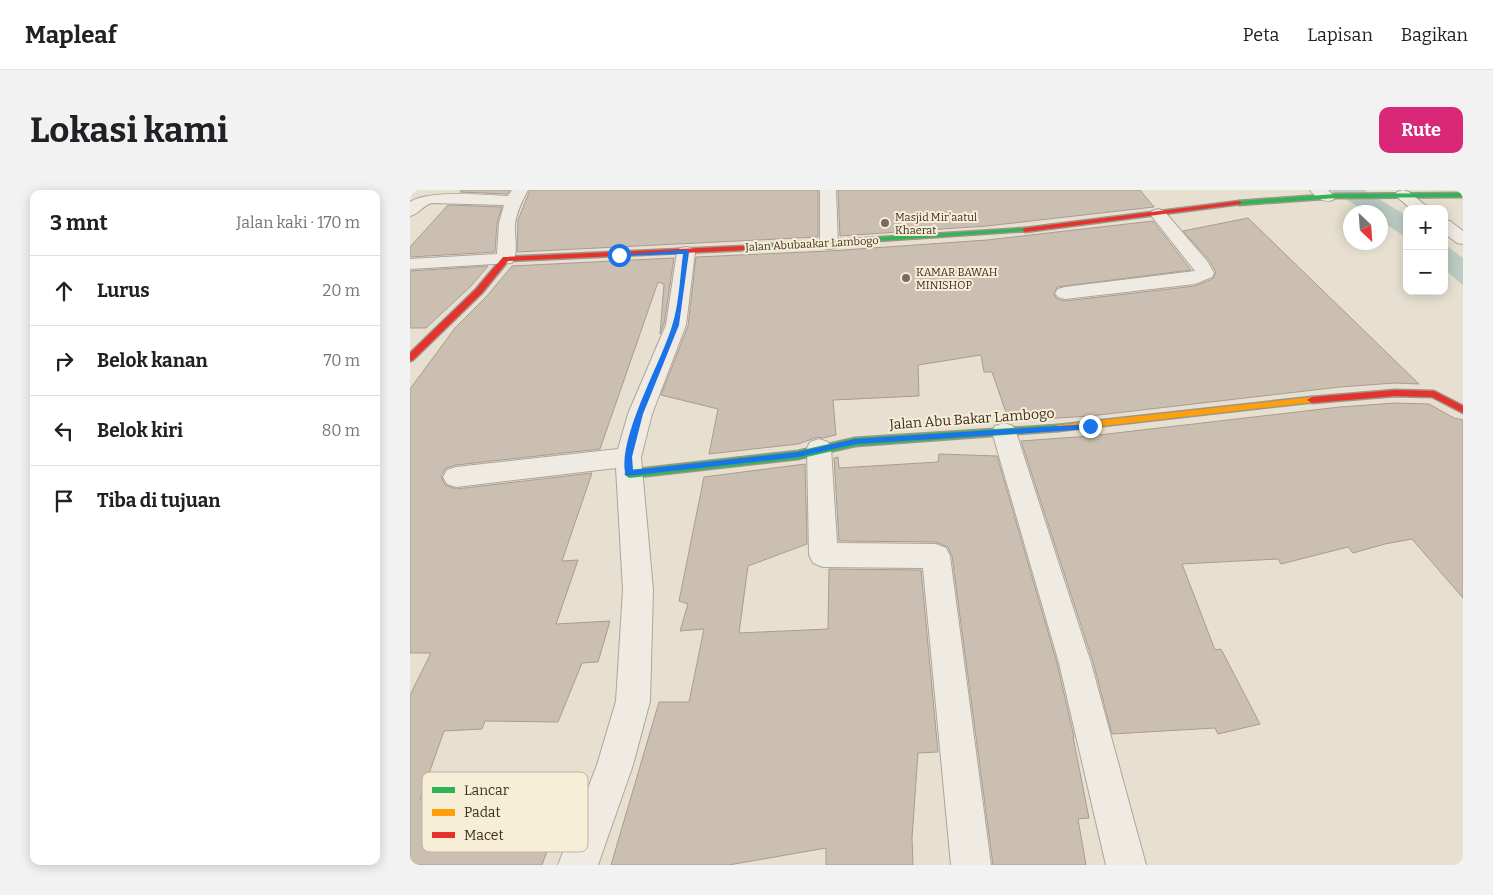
<!DOCTYPE html>
<html lang="id">
<meta charset="utf-8">
<style>
:root{--surface:#fff;--page:#f2f2f2;--text:#202124;--muted:#757577;--line:#e0e0e0;--accent:#db2777}
body{margin:0;font-family:Bitter,serif;background:var(--page);color:var(--text)}
.controls{position:absolute;right:15px;top:15px;display:grid;overflow:hidden;border-radius:10px;box-shadow:0 2px 12px #0003}
.controls button{width:45px;height:45px;display:grid;place-items:center;padding:0;border:0;border-bottom:1px solid var(--line);background:var(--surface);color:var(--text);font:25px sans-serif}
.compass{position:absolute;left:933px;top:15px;width:45px;height:45px;border-radius:50%;background:var(--surface);box-shadow:0 2px 12px #0003;rotate:155deg}
.stop{position:absolute;width:15px;height:15px;margin:-11px;border:4px solid #1a73e8;border-radius:50%;background:#fff}
.stop.end{background:#1a73e8;border-color:#fff;box-shadow:0 1px 5px #0008}
.list{margin:0;padding:0;list-style:none}
h2{display:flex;justify-content:space-between;align-items:center;height:65px;margin:0;padding:0 20px;font-size:21px}
h2 small{font-size:16px;font-weight:400;color:var(--muted)}
.list li{display:grid;grid-template-columns:32px 1fr auto;gap:15px;align-items:center;box-sizing:border-box;height:70px;padding:0 20px;border-top:1px solid var(--line)}
.list b{display:block;font-size:19px;white-space:nowrap}
.list em{font-size:16px;font-style:normal;color:var(--muted)}
.icon{flex:none;width:28px;height:28px;fill:none;stroke:currentColor;stroke-width:2;stroke-linecap:round;stroke-linejoin:round}
.map{position:relative;flex:none;width:1053px;height:675px;overflow:hidden;border-radius:10px}
header{display:flex;align-items:center;gap:30px;box-sizing:border-box;height:70px;padding:0 25px;background:var(--surface);border-bottom:1px solid var(--line)}
header strong{font-size:24px}
nav{display:flex;gap:28px;margin-inline-start:auto;font-size:18px}
.intro{display:flex;align-items:center;justify-content:space-between;box-sizing:border-box;height:120px;padding:0 30px}
h1{margin:0;font-size:35px}
.button{padding:12px 22px;border-radius:10px;background:var(--accent);color:#fff;font-size:18px;font-weight:700}
main{display:flex;gap:30px;padding:0 30px}
aside{flex:1;background:var(--surface);border-radius:10px;box-shadow:0 2px 12px #0003}
.map>svg:first-child{display:block}
.water{fill:#bcccc2}
.building{fill:#cbbfb2;stroke:#a89c90}
.lines{fill:none;stroke-linecap:round;stroke-linejoin:round}
.street-casing{stroke:#ada599;stroke-width:2}
.fast-casing{stroke:#9c958a;stroke-width:3}
.slow-casing{stroke:#9c958a;stroke-width:3}
.jam-casing{stroke:#9c958a;stroke-width:3}
.street{fill:#efebe3;fill-rule:evenodd}
.fast{fill:#30b455;fill-rule:evenodd}
.slow{fill:#ff9f0a;fill-rule:evenodd}
.jam{fill:#e5322d;fill-rule:evenodd}
.route{fill:#1a73e8}
.poi-dot{fill:#786c5e;stroke:#f7eed8;stroke-width:2}
.labels{text-anchor:middle;dominant-baseline:central;stroke-width:4;stroke-linejoin:round;paint-order:stroke}
.far-poi-label{font-size:11px;fill:#3d2e20;stroke:#f7eed8;text-anchor:start}
.far-street-label{font-size:11px;fill:#3d2e20;stroke:#f7eed8}
.street-label{font-size:14px;fill:#3d2e20;stroke:#f7eed8}
.key{fill:#f7eed8;stroke:#bfb4a1;stroke-width:1}
.key-label{font-size:14px;fill:#3d2e20}
</style>
<header>
<strong>Mapleaf</strong>
<nav><a>Peta</a><a>Lapisan</a><a>Bagikan</a></nav>
</header>
<div class="intro"><h1>Lokasi kami</h1><a class="button">Rute</a></div>
<main>
<aside>
<h2>3 mnt<small>Jalan kaki · 170 m</small></h2>
<ul class="list">
<li><svg class="icon" aria-label="ahead" viewBox="0 0 24 24"><path d="M12 20V5M6 11l6-6 6 6"/></svg><div><b>Lurus</b></div><em>20 m</em></li>
<li><svg class="icon" aria-label="right" viewBox="0 0 24 24"><path d="M7 20v-9h11M14 6l5 5-5 5"/></svg><div><b>Belok kanan</b></div><em>70 m</em></li>
<li><svg class="icon" aria-label="left" viewBox="0 0 24 24"><path d="M17 20v-9H6M10 6l-5 5 5 5"/></svg><div><b>Belok kiri</b></div><em>80 m</em></li>
<li><svg class="icon" aria-label="arrive" viewBox="0 0 24 24"><path d="M6 21V4h12l-3 4 3 4H6"/></svg><div><b>Tiba di tujuan</b></div></li>
</ul>
</aside>
<div class="map">
<svg width="1053" height="675" viewBox="0 0 1053 675">
<rect width="100%" height="100%" fill="#e7e0d1"/>
<path class="water" d="M 920,0 L 954,0 L 997,26 L 997,48 L 971,31 L 971,22 L 957,22 Z
M 1034,54 L 1053,68 L 1053,95 L 1034,79 Z"/>
<path class="building" d="M 52,0 L 100,0 L 97,4 L 50,2 Z
M 120,0 L 408,0 L 408,47 L 107,62 L 108,30 Z
M 428,0 L 730,0 L 744,17 L 577,36 L 430,46 Z
M 38,15 L 92,17 L 87,33 L 85,62 L 0,67 L 0,57 Z
M 838,28 L 1009,194 L 985,193 L 930,197 L 680,226 L 599,231 L 582,182 L 574,182 L 571,165 L 508,175 L 509,206 L 423,210 L 426,245 L 413,248 L 408,247 L 388,254 L 299,264 L 308,219 L 251,205 L 278,136 L 286,67 L 419,61 L 577,50 L 743,31 L 781,80 L 647,97 L 644,104 L 647,109 L 655,111 L 785,96 L 803,89 L 806,82 L 799,70 L 773,41 Z
M 264,68 L 254,134 L 250,144 L 254,94 L 248,92 L 190,259 L 46,275 L 36,278 L 31,286 L 35,295 L 46,299 L 182,283 L 152,371 L 168,370 L 146,434 L 200,431 L 188,472 L 172,473 L 148,532 L 75,531 L 72,539 L 34,541 L 10,609 L 98,617 L 100,611 L 155,612 L 132,675 L 0,675 L 0,505 L 21,463 L 0,463 L 0,199 L 45,138 L 77,106 L 102,76 Z
M 78,76 L 61,96 L 16,138 L 0,138 L 0,81 Z
M 985,213 L 1019,214 L 1044,228 L 1053,230 L 1053,408 L 1002,349 L 975,354 L 943,363 L 938,357 L 871,374 L 868,369 L 772,374 L 805,460 L 811,459 L 850,534 L 808,544 L 805,538 L 702,544 L 683,472 L 611,251 L 680,246 L 930,217 Z
M 529,264 L 587,266 L 647,473 L 664,547 L 663,547 L 679,628 L 668,629 L 676,675 L 583,675 L 542,366 L 538,357 L 526,352 L 429,351 L 424,268 L 428,267 L 429,278 L 528,272 Z
M 395,274 L 397,354 L 338,376 L 329,443 L 418,439 L 419,379 L 511,380 L 528,562 L 508,563 L 502,648 L 503,675 L 416,675 L 416,658 L 319,675 L 201,675 L 249,512 L 279,512 L 294,439 L 270,441 L 278,414 L 269,411 L 294,287 Z"/>
<g class="lines">
<defs>
<path id="street" d="M 102,0 L 118,0 C 112,11 107,21 105,34 C 104,45 109,64 102,73 L 0,79 L 0,69 L 87,64 L 89,33 L 94,15 L 22,13 C 13,15 9,24 0,26 L 0,12 C 18,0 74,5 98,6 Z
M 410,0 L 426,0 L 428,54 L 425,58 L 419,59 L 413,58 L 410,54 Z
M 900,0 L 918,0 L 925,7 L 923,10 C 913,13 906,8 900,0 Z
M 993,0 L 999,2 L 1020,19 L 1001,19 L 985,5 L 987,2 Z
M 748,19 L 754,21 L 797,71 L 804,83 L 802,87 L 785,94 L 655,109 L 648,107 L 645,103 L 648,99 L 655,97 L 785,81 L 740,24 L 742,21 Z
M 1034,30 L 1040,31 L 1053,41 L 1053,54 L 1047,53 L 1034,43 Z
M 276,57 L 282,58 L 285,62 L 276,135 L 242,224 L 231,267 L 243,400 L 240,511 L 223,575 L 188,675 L 148,675 L 187,575 L 206,511 L 213,400 L 206,278 L 46,297 L 37,294 L 33,287 L 37,280 L 46,277 L 208,259 L 218,224 L 256,135 L 267,62 L 270,58 Z
M 594,233 L 603,236 L 606,242 L 681,473 L 736,675 L 696,675 L 649,473 L 582,242 L 585,236 Z
M 409,249 L 418,252 L 421,258 L 427,353 L 526,354 L 536,358 L 540,366 L 581,675 L 541,675 L 513,378 L 413,377 L 403,373 L 399,365 L 397,258 L 400,252 Z"/>
<path id="fast" d="M 1053,3 L 1053,7 L 926,8 L 829,15 L 826,13 L 829,11 L 926,4 Z
M 615,38 L 617,39 L 617,41 L 334,60 L 330,58 L 334,56 Z
M 648,235 L 653,238 L 648,241 L 445,256 L 388,269 L 219,288 L 214,284 L 219,280 L 388,261 L 445,248 Z"/>
<path id="slow" d="M 902,207 L 907,210 L 905,212 L 648,241 L 643,238 L 648,235 Z"/>
<path id="jam" d="M 829,11 L 831,12 L 831,14 L 615,42 L 612,40 L 615,38 Z
M 334,56 L 337,56 L 337,60 L 98,71 L 72,103 L 3,170 L 0,171 L 0,163 L 66,99 L 93,67 Z
M 985,200 L 1024,201 L 1053,216 L 1053,223 L 1022,207 L 985,206 L 902,213 L 897,210 L 902,207 Z"/>
</defs>
<use href="#street" class="street-casing"/>
<use href="#fast" class="fast-casing"/>
<use href="#slow" class="slow-casing"/>
<use href="#jam" class="jam-casing"/>
<use href="#street" class="street"/>
<use href="#fast" class="fast"/>
<use href="#slow" class="slow"/>
<use href="#jam" class="jam"/>
</g>
<path class="route" d="M 276,60 L 279,62 L 269,135 L 233,224 L 222,267 L 223,280 L 388,262 L 445,249 L 680,234 L 684,236 L 680,239 L 445,254 L 388,267 L 216,286 C 205,252 252,171 262,136 C 269,114 270,87 273,64 L 209,66 L 207,65 Z"/>
<g class="poi-dot">
<circle cx="475" cy="33" r="5"/>
<circle cx="496" cy="88" r="5"/>
</g>
<g class="labels">
<g class="far-poi-label">
<text x="485" y="27">Masjid Mir'aatul<tspan x="485" dy="13">Khaerat</tspan></text>
<text x="506" y="82">KAMAR BAWAH<tspan x="506" dy="13">MINISHOP</tspan></text>
</g>
<g class="far-street-label">
<text transform="translate(402 54) rotate(-3)">Jalan Abubaakar Lambogo</text>
</g>
<g class="street-label">
<text transform="translate(562 229) rotate(-4)">Jalan Abu Bakar Lambogo</text>
</g>
</g>
<rect x="12" y="582" width="166" height="80" rx="8" class="key"/>
<rect x="22" y="597" width="23" height="6" fill="#30b455"/>
<rect x="22" y="619" width="23" height="7" fill="#ff9f0a"/>
<rect x="22" y="642" width="23" height="6" fill="#e5322d"/>
<g class="key-label">
<text x="54" y="605">Lancar</text>
<text x="54" y="627">Padat</text>
<text x="54" y="650">Macet</text>
</g>
</svg>
<div class="controls">
<button>+</button>
<button>−</button>
</div>
<svg class="compass" viewBox="-18 -18 36 36"><path d="M0-13l5 13h-10z" fill="#e53935"/><path d="M0 13l5-13h-10z" fill="#757577"/></svg>
<div class="stop" style="left:209px;top:65px"></div>
<div class="stop end" style="left:680px;top:236px"></div>
</div>
</main>
